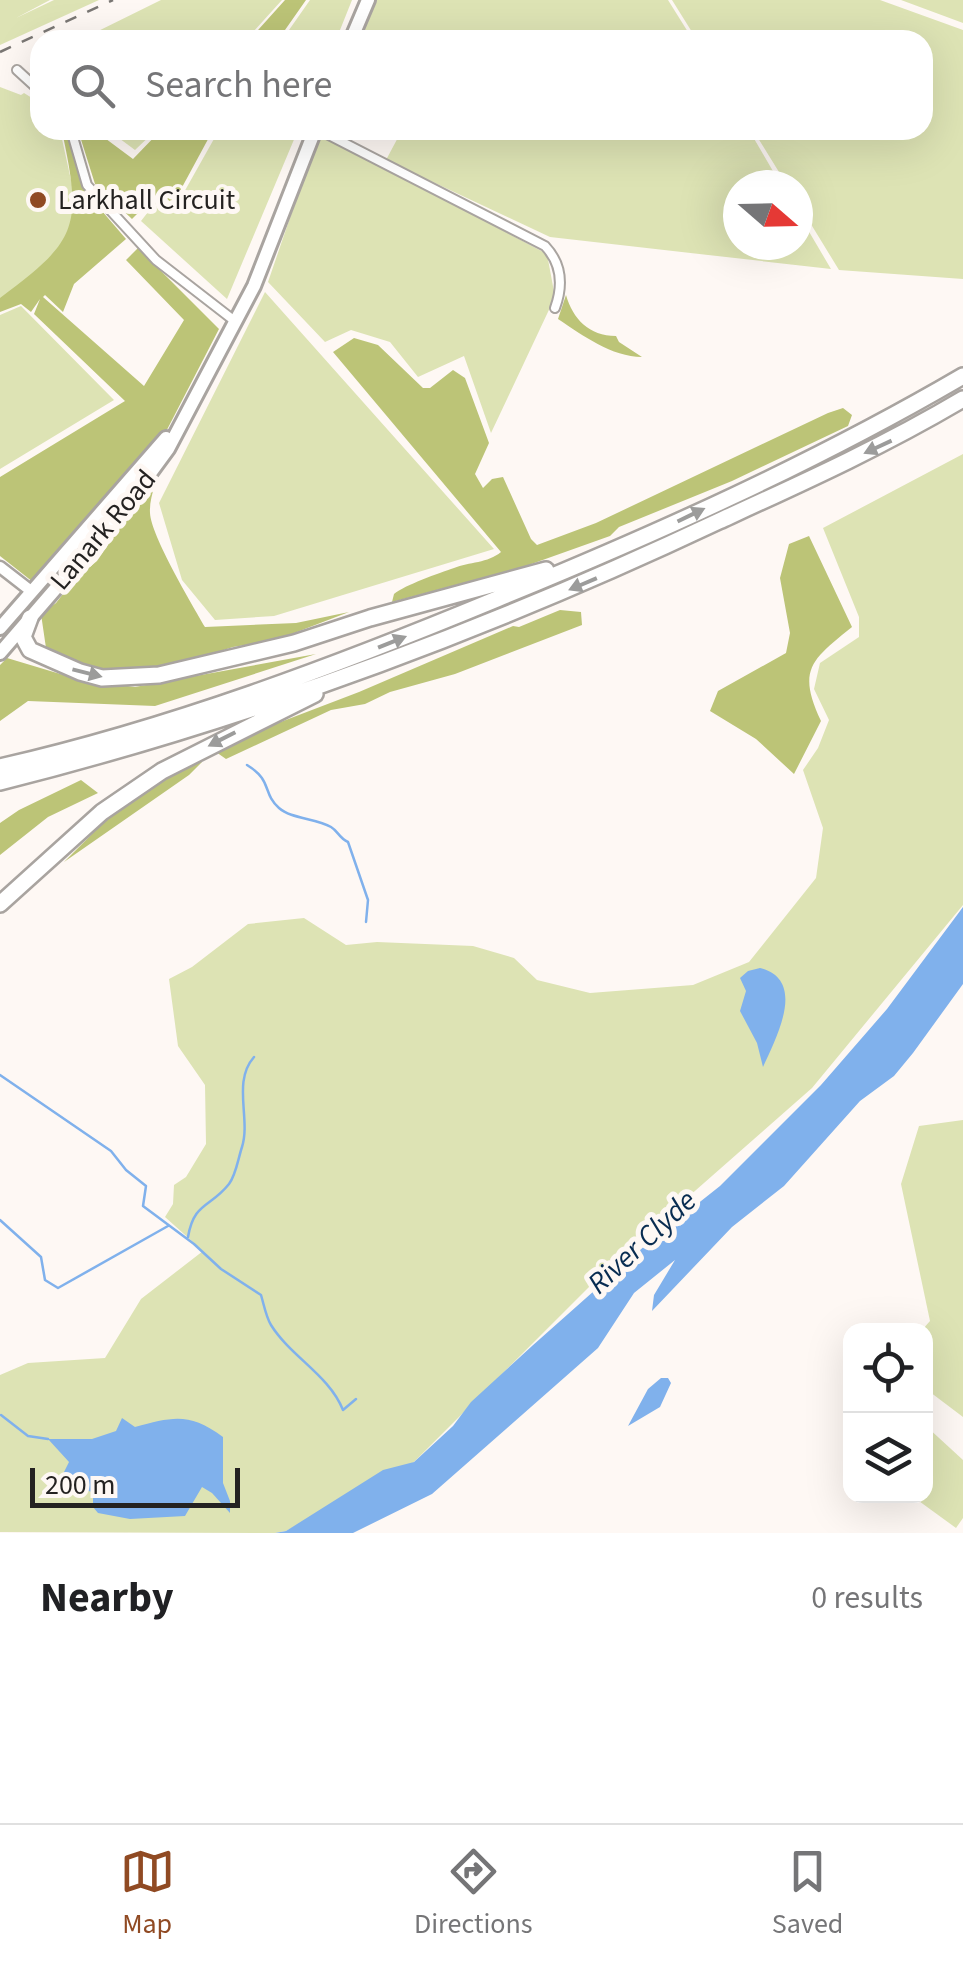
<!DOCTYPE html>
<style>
:root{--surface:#fff;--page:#f2f2f2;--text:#202124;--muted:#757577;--line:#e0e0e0;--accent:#904a23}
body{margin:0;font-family:"Source Sans 3",sans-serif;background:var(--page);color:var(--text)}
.controls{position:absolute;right:30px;bottom:30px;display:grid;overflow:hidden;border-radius:20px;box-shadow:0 10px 40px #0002}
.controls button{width:90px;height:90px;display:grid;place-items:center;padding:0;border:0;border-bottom:2px solid var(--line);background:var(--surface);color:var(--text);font:50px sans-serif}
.compass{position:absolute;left:723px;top:170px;width:90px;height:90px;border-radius:50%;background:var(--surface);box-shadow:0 10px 40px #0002;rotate:110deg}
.scale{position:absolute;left:30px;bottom:25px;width:210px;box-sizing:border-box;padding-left:10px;border:5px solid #242221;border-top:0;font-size:28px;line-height:35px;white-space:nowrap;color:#242221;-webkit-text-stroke:8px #fef8f4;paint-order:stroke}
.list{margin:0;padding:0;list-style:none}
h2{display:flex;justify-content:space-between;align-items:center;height:130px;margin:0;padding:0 40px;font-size:42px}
h2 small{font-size:32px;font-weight:400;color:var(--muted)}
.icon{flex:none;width:55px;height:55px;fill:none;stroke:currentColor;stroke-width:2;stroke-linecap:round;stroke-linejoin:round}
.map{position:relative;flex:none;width:963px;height:1533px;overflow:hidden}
.search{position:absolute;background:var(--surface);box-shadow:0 10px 40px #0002;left:30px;right:30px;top:30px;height:110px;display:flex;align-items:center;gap:25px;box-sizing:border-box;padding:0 35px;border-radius:30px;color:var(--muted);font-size:38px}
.sheet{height:290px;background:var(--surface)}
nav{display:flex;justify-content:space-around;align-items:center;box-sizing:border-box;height:140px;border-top:2px solid var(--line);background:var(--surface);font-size:28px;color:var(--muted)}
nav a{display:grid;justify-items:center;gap:5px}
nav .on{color:var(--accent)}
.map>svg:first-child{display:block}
.green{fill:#dde3b4}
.forest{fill:#bcc477}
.water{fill:#80b1ec}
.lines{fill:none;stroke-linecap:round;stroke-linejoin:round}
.stream{stroke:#80b1ec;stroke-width:2.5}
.minor-casing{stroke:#a9a4a0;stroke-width:12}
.tertiary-casing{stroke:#a9a4a0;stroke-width:15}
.primary-casing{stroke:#a9a4a0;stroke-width:18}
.motorway-casing{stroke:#a9a4a0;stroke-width:20}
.minor{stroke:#fff;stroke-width:8}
.tertiary{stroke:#fff;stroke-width:10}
.primary{stroke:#fff;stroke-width:12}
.motorway{stroke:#fff;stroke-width:15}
.rail{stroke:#7a7774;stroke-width:2.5;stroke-dasharray:12 12;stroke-linecap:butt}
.oneway{fill:#9c9c9b}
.poi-dot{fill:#904a23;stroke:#fef8f4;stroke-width:4}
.labels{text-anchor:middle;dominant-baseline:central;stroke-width:10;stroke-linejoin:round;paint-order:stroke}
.poi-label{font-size:28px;fill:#242221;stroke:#fef8f4;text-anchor:start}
.street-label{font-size:28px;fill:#242221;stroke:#fef8f4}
.water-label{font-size:30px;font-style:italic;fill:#082c51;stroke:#fef8f4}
</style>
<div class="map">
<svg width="963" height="1533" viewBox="0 0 963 1533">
<rect width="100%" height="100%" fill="#fef8f4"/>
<path class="green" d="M 0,0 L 50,0 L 16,18 L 54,0 L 99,0 L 0,45 Z
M 161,0 L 282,0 L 246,40 L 80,40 Z
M 310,0 L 352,0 L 336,40 L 282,40 Z
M 377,0 L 668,0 L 693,40 L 359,40 Z
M 672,0 L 880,0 L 963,30 L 963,279 L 839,270 L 798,203 L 798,185 L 787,185 L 753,130 L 923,130 L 923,40 L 697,40 Z
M 901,0 L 963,0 L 963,23 Z
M 0,87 L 21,95 L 24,93 L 40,103 L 40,130 L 60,130 L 78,212 L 64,252 L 0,302 Z
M 108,130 L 156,130 L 135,150 Z
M 219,130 L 298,130 L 227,299 L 141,221 L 159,198 L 174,210 Z
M 402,130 L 749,130 L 781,185 L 738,185 L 738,245 L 798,245 L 798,213 L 831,269 L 550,237 L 386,160 Z
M 319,133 L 547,254 L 555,297 L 491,433 L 464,356 L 418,377 L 390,342 L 351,330 L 325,342 L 268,282 Z
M 265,292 L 494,549 L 274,616 L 215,620 L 182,580 L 159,503 Z
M 21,306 L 114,400 L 0,469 L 0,315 Z
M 963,454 L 963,905 L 812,1088 L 613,1263 L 414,1462 L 286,1531 L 275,1533 L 0,1532 L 0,1375 L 28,1363 L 105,1358 L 141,1299 L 203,1251 L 165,1217 L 173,1204 L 174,1185 L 186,1177 L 206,1144 L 205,1085 L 178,1046 L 169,979 L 192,967 L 248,924 L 304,918 L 346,945 L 377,942 L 473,946 L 514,958 L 537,980 L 590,993 L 693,985 L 749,962 L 816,878 L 823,828 L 803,770 L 818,748 L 829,720 L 814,689 L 820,663 L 859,637 L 859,617 L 823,528 Z
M 963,1120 L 963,1417 L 926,1389 L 926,1330 L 922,1330 L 930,1321 L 901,1184 L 919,1126 Z
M 926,1426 L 963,1460 L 963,1518 L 956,1528 L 912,1496 L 926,1496 Z"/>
<path class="forest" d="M 285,0 L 306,0 L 278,40 L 249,40 Z
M 78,130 L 94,130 L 133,159 L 161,130 L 213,130 L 173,204 L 159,192 L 132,219 L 95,184 Z
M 68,134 L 84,190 L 126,239 L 74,284 L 63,312 L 45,295 L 43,297 L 144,386 L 184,320 L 126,260 L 138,248 L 219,329 L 156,451 L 33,582 L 0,556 L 0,477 L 125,401 L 34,314 L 40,299 L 31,312 L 21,304 L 0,312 L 0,298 C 75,242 83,229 63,136 Z
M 566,295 C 573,319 589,336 616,336 L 619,342 L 642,357 C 612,357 582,335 558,319 Z
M 354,338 L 378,345 L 423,388 L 430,388 L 453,370 L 465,378 L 489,443 L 475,474 L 483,488 L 492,479 L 503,477 L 531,539 L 537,545 L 596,523 L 828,413 L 843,408 L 852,415 L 848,426 L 732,481 L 619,527 L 610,536 L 523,567 L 392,602 L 394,594 C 405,585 439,573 454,568 C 469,562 488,563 501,552 L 333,352 Z
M 166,461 C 158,474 149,497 150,513 C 151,536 192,604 205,627 L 296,623 L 349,612 L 276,640 L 233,647 L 183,663 L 139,669 L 94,671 L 46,648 L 41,614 L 56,603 L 72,582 L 97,561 Z
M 809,536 L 852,627 C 811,660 797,670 821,721 L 794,774 L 756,739 L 710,711 L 718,691 L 786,653 L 790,633 L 780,578 L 789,544 Z
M 560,610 L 581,612 L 582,625 L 455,674 L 390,692 L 365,704 L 331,710 L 226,759 L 216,752 L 257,731 L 359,692 L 513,626 L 519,627 Z
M 316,654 L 155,706 L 28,701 L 0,721 L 0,665 L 7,658 L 77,679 L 135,687 Z
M 200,757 L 202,762 L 189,775 L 64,862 L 108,818 Z
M 81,780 L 98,793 L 48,817 L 0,855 L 0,823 L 19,810 Z"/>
<path class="water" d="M 963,907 L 963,984 L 913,1053 L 894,1076 L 860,1101 L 784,1186 L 732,1227 L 652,1311 L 654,1295 L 675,1260 L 634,1293 L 598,1348 L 432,1494 L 353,1533 L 275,1533 L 286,1531 L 383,1470 L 414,1462 L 453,1426 L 471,1402 L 532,1346 L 648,1243 L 720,1186 L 821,1085 L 887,1009 Z
M 760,968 C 807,980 777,1036 763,1067 L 757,1043 L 740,1011 L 746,991 L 740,978 L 748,971 Z
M 661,1378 L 668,1378 L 671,1383 L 660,1407 L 628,1426 L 648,1389 Z
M 122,1418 L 135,1427 C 173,1417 189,1412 223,1437 L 223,1483 L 230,1501 L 230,1513 L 212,1493 L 202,1487 L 185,1516 L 130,1519 L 98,1513 L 93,1507 L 93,1492 L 78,1489 L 65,1497 L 51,1485 L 60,1480 L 69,1462 L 48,1439 L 92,1439 L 116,1431 Z"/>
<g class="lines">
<path class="stream" d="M 247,765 C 273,781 262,793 279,808 C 291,819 316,818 331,827 C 338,831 339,838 348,842 L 368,900 L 366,922
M 0,1075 L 111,1151 L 126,1170 L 146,1186 L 143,1206 L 194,1244 L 221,1269 L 261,1295 C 264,1305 266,1317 271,1325 C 291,1357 329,1375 343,1410 L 356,1399
M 0,1220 L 41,1257 L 45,1280 L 58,1288 L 168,1226
M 188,1237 C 194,1202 210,1208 229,1184 C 236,1175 238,1159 242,1147 C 251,1119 232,1082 254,1057
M 1,1415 L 28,1436 L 48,1439"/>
<defs>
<path id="minor" d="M 17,70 L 40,91
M 71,130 L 87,185 L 156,260 L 236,322
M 319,130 L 545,246 C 562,264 563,286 555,308"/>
<path id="tertiary" d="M 0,567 L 31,591"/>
<path id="primary" d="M 351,40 L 368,0
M 0,628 L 166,438
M 0,653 L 121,513 L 168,449 L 254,286 L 315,130"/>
<path id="motorway" d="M 30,618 L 23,637 L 30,650 L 80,672 L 102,678 L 159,675 L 294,643 L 370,618 L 546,570
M 0,767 C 171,728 335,666 497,599 C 656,534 814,463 963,376
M 0,782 C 247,720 488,630 719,521 C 802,483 884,446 963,399
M 0,904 L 102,812 L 162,771 L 315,694"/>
</defs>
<use href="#minor" class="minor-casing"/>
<use href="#tertiary" class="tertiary-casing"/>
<use href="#primary" class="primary-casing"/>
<use href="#motorway" class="motorway-casing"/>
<use href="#minor" class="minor"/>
<use href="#tertiary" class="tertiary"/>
<use href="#primary" class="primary"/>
<use href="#motorway" class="motorway"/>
<path class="rail" d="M 0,52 L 113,0"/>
</g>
<defs><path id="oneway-solid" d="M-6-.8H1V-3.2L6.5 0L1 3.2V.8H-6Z" transform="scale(2.5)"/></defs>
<g class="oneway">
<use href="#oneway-solid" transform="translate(878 447) rotate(155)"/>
<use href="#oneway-solid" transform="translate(691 515) rotate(-26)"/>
<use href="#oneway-solid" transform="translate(583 584) rotate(157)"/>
<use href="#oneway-solid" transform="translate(392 642) rotate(-22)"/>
<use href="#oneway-solid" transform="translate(87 673) rotate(14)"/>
<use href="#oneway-solid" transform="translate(222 739) rotate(153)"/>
</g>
<circle class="poi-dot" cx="38" cy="200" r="10"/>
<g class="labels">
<g class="poi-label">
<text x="58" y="200">Larkhall Circuit</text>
</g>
<g class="street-label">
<text transform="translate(103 530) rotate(-50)">Lanark Road</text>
</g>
<g class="water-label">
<text transform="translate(642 1242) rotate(-43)">River Clyde</text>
</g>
</g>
</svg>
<div class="controls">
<button><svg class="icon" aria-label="locate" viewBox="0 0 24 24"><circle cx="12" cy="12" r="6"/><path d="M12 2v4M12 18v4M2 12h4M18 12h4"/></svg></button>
<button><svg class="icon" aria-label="layers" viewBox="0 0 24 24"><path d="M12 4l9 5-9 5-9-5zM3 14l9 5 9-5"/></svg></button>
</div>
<svg class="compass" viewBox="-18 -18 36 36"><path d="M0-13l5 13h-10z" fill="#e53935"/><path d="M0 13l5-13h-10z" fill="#757577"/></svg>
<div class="scale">200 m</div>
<div class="search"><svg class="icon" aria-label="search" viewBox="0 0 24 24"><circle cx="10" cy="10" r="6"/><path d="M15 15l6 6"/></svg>Search here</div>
</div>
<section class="sheet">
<h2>Nearby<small>0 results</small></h2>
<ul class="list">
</ul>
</section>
<nav>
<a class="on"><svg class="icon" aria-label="map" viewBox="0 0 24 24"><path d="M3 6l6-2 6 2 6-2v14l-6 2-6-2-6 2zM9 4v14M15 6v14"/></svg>Map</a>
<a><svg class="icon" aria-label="directions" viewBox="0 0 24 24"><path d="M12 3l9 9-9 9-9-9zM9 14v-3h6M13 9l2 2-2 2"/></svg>Directions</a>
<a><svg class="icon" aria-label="saved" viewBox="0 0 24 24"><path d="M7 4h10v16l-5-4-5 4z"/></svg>Saved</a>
</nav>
